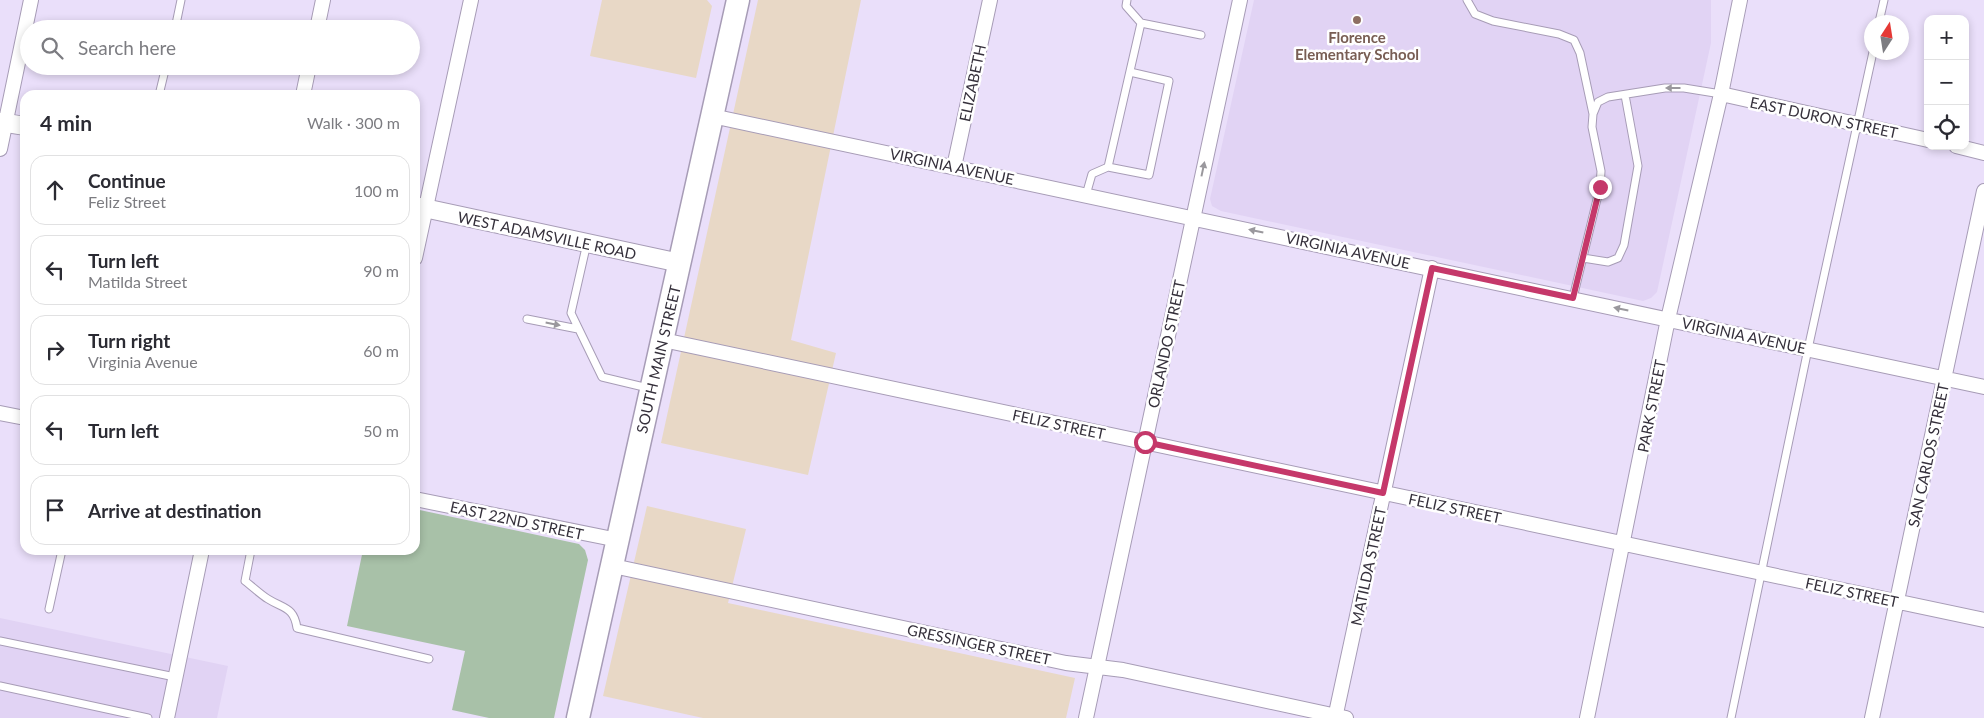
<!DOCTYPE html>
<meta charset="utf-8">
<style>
:root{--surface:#fff;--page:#f7f7f7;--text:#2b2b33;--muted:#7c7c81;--line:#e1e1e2}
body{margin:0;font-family:Lato,sans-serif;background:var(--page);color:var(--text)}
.controls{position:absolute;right:15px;top:15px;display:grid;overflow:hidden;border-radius:10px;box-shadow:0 2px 8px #0003}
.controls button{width:45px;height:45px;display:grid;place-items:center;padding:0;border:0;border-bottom:1px solid var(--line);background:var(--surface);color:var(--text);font:25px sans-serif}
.compass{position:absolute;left:1864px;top:15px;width:45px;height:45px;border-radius:50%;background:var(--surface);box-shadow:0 2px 8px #0003;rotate:12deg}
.stop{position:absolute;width:15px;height:15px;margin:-11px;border:4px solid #c5386a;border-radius:50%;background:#fff}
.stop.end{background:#c5386a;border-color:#fff;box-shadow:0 1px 5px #0008}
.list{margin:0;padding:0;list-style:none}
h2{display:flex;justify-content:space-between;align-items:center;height:65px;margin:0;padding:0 20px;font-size:21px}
h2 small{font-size:16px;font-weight:400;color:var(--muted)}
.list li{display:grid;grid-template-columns:32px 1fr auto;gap:15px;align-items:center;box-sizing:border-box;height:70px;margin:0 10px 10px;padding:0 10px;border:1px solid var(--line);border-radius:15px}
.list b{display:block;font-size:19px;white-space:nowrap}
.list p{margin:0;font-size:16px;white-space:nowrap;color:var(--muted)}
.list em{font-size:16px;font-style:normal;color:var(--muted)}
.icon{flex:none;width:28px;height:28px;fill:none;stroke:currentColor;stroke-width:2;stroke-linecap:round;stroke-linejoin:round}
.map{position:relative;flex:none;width:1984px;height:718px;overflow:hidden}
.search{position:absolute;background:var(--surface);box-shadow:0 2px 8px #0003;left:20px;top:20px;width:400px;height:55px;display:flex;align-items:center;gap:12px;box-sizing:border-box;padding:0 18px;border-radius:28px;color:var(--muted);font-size:19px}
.panel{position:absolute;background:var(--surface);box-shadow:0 2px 8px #0003;left:20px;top:90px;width:400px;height:465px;border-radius:15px}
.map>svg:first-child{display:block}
.commercial{fill:#e8d8c6}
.built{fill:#e1d3f4}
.green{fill:#a8c1a8}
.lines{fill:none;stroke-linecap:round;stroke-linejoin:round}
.service-casing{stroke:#a79cb6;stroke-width:9}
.minor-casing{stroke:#a79cb6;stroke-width:16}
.tertiary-casing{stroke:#a79cb6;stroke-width:20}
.primary-casing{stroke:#a79cb6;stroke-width:25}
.service{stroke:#fff;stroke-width:7}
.minor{stroke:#fff;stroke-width:14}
.tertiary{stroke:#fff;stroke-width:18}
.primary{stroke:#fff;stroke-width:22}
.oneway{fill:#9a989d}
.route{stroke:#c5386a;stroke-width:6}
.education-dot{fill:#8d6e63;stroke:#fff;stroke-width:2}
.labels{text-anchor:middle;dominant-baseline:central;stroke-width:5;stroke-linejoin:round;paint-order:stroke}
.education-label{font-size:15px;font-weight:bold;fill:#785e54;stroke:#fff}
.street-label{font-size:15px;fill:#35303b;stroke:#fff}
</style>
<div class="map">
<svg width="1984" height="718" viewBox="0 0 1984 718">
<rect width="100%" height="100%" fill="#eadffa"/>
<path class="commercial" d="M 602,0 L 707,0 L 712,6 L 696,78 L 590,56 Z
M 758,0 L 861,0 L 791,340 L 836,353 L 808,475 L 661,443 Z
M 647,506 L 746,529 L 728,603 L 1075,678 L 1066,718 L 703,718 L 603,696 Z"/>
<path class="built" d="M 1254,0 L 1711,0 L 1711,43 L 1657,292 L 1651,298 L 1643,301 L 1221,211 L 1212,206 L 1210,199 Z
M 0,618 L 228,666 L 217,718 L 0,718 Z"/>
<path class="green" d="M 415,509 L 579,544 L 585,550 L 588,560 L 554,718 L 489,718 L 452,710 L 465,651 L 347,626 L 363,550 L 415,550 Z"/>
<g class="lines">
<defs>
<path id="service" d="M 1127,0 L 1126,6 L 1141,23 L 1108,167 L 1149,175 L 1169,81 L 1130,72
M 1467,0 L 1475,14 L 1493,21 L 1559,34 L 1574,40 L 1580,53 L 1593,114
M 1879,22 L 1884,0
M 1141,23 L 1201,35
M 175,29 L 181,0
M 159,95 L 166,66
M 1086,195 L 1092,174 L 1108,167
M 587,243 L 571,313 L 602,377 L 648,388
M 1583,258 L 1608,262 L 1618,258 L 1624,245 L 1638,166 L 1625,95
M 1573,298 L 1600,187 L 1601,171 L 1592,127 L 1593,114 L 1598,102 L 1608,97 L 1665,88 L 1684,88 L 1721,94
M 527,319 L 578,329
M 251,550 L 245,581 C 253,587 260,594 268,599 C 284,609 294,607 297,628 L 429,659
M 49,609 L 62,550
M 0,641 L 175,677
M 0,686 L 148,718
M 1731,718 L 1808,349 L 1873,52"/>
<path id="minor" d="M 317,29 L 323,0
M 1721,94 L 1928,140
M 303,95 L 309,66
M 712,116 L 1984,387
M 1956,146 L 1984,153
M 0,149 L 31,0
M 954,167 L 990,0
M 415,258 L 471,0
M 663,340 L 1984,620
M 0,413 L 25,418
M 415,499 L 618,540
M 613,566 L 1066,663 L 1123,670 L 1346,718
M 167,718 L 202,550
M 1086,718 L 1240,0
M 1335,718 L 1432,268
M 1587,718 L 1668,319 L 1721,94 L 1740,0
M 1872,718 L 1984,191"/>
<path id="tertiary" d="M 0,122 L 25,126
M 415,206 L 680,263"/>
<path id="primary" d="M 578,718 L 738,0"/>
</defs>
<use href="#service" class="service-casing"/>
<use href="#minor" class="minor-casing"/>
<use href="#tertiary" class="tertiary-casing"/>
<use href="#primary" class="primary-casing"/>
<use href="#service" class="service"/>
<use href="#minor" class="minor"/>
<use href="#tertiary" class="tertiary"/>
<use href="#primary" class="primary"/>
</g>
<defs><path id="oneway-solid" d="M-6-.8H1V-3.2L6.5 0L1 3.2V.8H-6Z" transform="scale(1.25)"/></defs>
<g class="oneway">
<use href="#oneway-solid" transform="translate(1673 88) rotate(180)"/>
<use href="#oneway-solid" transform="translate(1203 169) rotate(-78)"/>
<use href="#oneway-solid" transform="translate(1256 231) rotate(-168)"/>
<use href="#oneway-solid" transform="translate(1621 309) rotate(-168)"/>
<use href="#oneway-solid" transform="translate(553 324) rotate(11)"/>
</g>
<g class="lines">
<path class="route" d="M 1145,442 L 1383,493 L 1432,268 L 1573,298 L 1600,187"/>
</g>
<circle class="education-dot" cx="1357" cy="20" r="5"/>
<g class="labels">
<g class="education-label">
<text x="1357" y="37">Florence<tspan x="1357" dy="17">Elementary School</tspan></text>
</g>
<g class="street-label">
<text transform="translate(972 83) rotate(-78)">ELIZABETH</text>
<text transform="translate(1824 117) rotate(12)">EAST DURON STREET</text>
<text transform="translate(952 166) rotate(12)">VIRGINIA AVENUE</text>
<text transform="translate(547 235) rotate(12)">WEST ADAMSVILLE ROAD</text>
<text transform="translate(1348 250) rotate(12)">VIRGINIA AVENUE</text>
<text transform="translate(1744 335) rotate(12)">VIRGINIA AVENUE</text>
<text transform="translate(1166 344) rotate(-78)">ORLANDO STREET</text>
<text transform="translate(658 359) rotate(-77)">SOUTH MAIN STREET</text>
<text transform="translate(1651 406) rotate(-79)">PARK STREET</text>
<text transform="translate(1059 424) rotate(12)">FELIZ STREET</text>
<text transform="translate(1928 455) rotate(-78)">SAN CARLOS STREET</text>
<text transform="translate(1455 508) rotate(12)">FELIZ STREET</text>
<text transform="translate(517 520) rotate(12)">EAST 22ND STREET</text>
<text transform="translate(1368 566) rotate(-78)">MATILDA STREET</text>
<text transform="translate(1852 592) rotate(12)">FELIZ STREET</text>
<text transform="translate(979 644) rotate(12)">GRESSINGER STREET</text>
</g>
</g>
</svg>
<div class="controls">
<button>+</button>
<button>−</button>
<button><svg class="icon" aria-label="locate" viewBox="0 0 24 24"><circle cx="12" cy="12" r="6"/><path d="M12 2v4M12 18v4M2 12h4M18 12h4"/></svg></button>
</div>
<svg class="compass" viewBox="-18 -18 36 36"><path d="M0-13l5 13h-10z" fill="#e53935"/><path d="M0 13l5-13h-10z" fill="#7c7c81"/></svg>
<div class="stop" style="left:1145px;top:442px"></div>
<div class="stop end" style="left:1600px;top:187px"></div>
<div class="search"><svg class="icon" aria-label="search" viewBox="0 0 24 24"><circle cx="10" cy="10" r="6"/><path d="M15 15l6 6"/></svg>Search here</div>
<section class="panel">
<h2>4 min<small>Walk · 300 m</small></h2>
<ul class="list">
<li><svg class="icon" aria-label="ahead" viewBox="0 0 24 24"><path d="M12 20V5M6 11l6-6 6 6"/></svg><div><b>Continue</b><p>Feliz Street</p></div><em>100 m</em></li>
<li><svg class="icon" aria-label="left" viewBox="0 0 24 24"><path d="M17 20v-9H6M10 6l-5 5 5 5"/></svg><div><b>Turn left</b><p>Matilda Street</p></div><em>90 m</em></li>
<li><svg class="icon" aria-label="right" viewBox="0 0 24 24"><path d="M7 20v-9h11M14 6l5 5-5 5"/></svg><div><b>Turn right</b><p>Virginia Avenue</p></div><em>60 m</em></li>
<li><svg class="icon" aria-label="left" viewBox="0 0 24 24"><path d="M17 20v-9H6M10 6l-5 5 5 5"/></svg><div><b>Turn left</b></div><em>50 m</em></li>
<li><svg class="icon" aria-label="arrive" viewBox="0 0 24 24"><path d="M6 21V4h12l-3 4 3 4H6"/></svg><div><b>Arrive at destination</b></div></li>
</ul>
</section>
</div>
